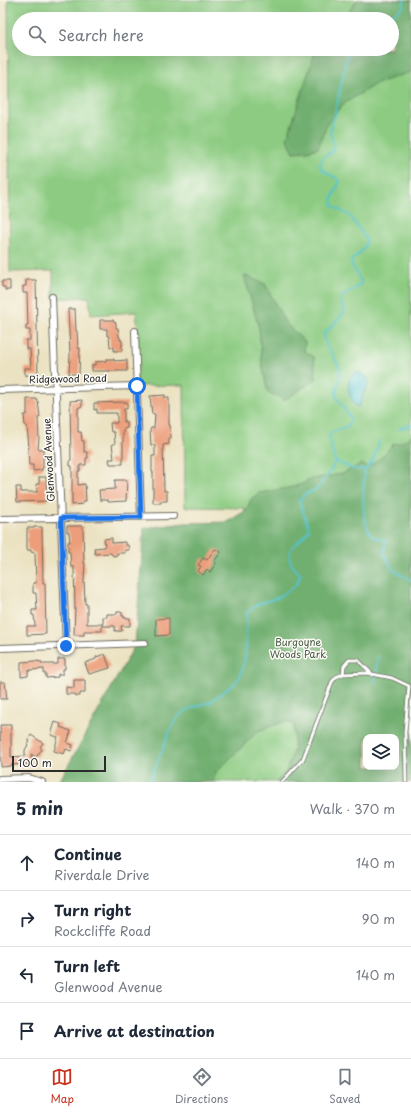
<!DOCTYPE html>
<meta charset="utf-8">
<style>
:root{--surface:#fff;--page:#f6f6f7;--text:#1f2937;--muted:#747a83;--line:#e0e1e3;--accent:#c8321e}
body{margin:0;font-family:"Playpen Sans",sans-serif;background:var(--page);color:var(--text)}
.controls{position:absolute;right:12px;bottom:12px;display:grid;overflow:hidden;border-radius:8px;box-shadow:0 4px 16px #0002}
.controls button{width:36px;height:36px;display:grid;place-items:center;padding:0;border:0;border-bottom:1px solid var(--line);background:var(--surface);color:var(--text);font:20px sans-serif}
.scale{position:absolute;left:12px;bottom:10px;width:94px;box-sizing:border-box;padding-left:4px;border:2px solid #2b2b2b;border-top:0;font-size:11px;line-height:14px;white-space:nowrap;color:#2b2b2b;-webkit-text-stroke:3px #fdfcf7;paint-order:stroke}
.stop{position:absolute;width:12px;height:12px;margin:-9px;border:3px solid #1a73e8;border-radius:50%;background:#fff}
.stop.end{background:#1a73e8;border-color:#fff;box-shadow:0 1px 4px #0008}
.list{margin:0;padding:0;list-style:none}
h2{display:flex;justify-content:space-between;align-items:center;height:52px;margin:0;padding:0 16px;font-size:17px}
h2 small{font-size:13px;font-weight:400;color:var(--muted)}
.list li{display:grid;grid-template-columns:26px 1fr auto;gap:12px;align-items:center;box-sizing:border-box;height:56px;padding:0 16px;border-top:1px solid var(--line)}
.list b{display:block;font-size:15px;white-space:nowrap}
.list p{margin:0;font-size:13px;white-space:nowrap;color:var(--muted)}
.list em{font-size:13px;font-style:normal;color:var(--muted)}
.icon{flex:none;width:22px;height:22px;fill:none;stroke:currentColor;stroke-width:2;stroke-linecap:round;stroke-linejoin:round}
.map{position:relative;flex:none;width:411px;height:782px;overflow:hidden}
.search{position:absolute;background:var(--surface);box-shadow:0 4px 16px #0002;left:12px;right:12px;top:12px;height:44px;display:flex;align-items:center;gap:10px;box-sizing:border-box;padding:0 14px;border-radius:22px;color:var(--muted);font-size:15px}
.sheet{height:276px;background:var(--surface)}
nav{display:flex;justify-content:space-around;align-items:center;box-sizing:border-box;height:56px;border-top:1px solid var(--line);background:var(--surface);font-size:11px;color:var(--muted)}
nav a{display:grid;justify-items:center;gap:2px}
nav .on{color:var(--accent)}
.map>svg:first-child{display:block}
.green{fill:#8ccb81;stroke:#5c7b56;fill-rule:evenodd}
.forest{fill:#71af6f;stroke:#4e6d4d;fill-rule:evenodd}
.water{fill:#54c2c9;stroke:#40767a}
.lines{fill:none;stroke-linecap:round;stroke-linejoin:round}
.stream{stroke:#54c2c9;stroke-width:2}
.building{fill:#ec9d79}
.service-casing{stroke:#6e6b60;stroke-width:4.5}
.minor-casing{stroke:#6e6b60;stroke-width:8}
.service{stroke:#fff;stroke-width:3}
.minor{stroke:#fff;stroke-width:6}
.route{stroke:#1a73e8;stroke-width:5}
.labels{text-anchor:middle;dominant-baseline:central;stroke-width:3;stroke-linejoin:round;paint-order:stroke}
.street-label{font-size:10px;fill:#2b2b2b;stroke:#fdfcf7}
.park-label{font-size:10px;fill:#485b45;stroke:#fdfcf7}
</style>
<div class="map">
<svg width="411" height="782" viewBox="0 0 411 782">
<rect width="100%" height="100%" fill="#fdfcf7"/>
<filter id="ink" filterUnits="userSpaceOnUse"><feTurbulence type="fractalNoise" baseFrequency=".025" numOctaves="2"/><feDisplacementMap in="SourceGraphic" scale="8" xChannelSelector="R" yChannelSelector="G"/><feConvolveMatrix kernelMatrix="1 2 1 2 8 2 1 2 1" color-interpolation-filters="sRGB"/></filter>
<filter id="wash" filterUnits="userSpaceOnUse"><feTurbulence type="fractalNoise" baseFrequency=".012" numOctaves="4" result="noise"/><feDisplacementMap in="SourceGraphic" scale="16" xChannelSelector="R" yChannelSelector="G"/><feGaussianBlur stdDeviation="0.9" result="paint"/><feColorMatrix in="noise" values="0 0 0 0 0 0 0 0 0 0 0 0 0 0 0 0 0 1.4 0 .05"/><feComposite in="paint" operator="in"/></filter>
<g filter="url(#wash)">
<rect width="100%" height="100%" fill="#ebe2c1"/>
<path class="green" d="M 8,0 L 411,0 L 411,782 L 60,782 L 230,551 L 245,508 L 185,507 L 184,385 L 137,386 L 138,330 L 136,312 L 91,315 L 89,297 L 53,299 L 53,271 L 10,272 ZM 19,19 L 392,19 L 392,49 L 19,49 ZM 366,737 L 396,737 L 396,767 L 366,767 Z"/>
<path class="forest" d="M 357,0 L 411,0 L 411,72 L 377,83 L 342,105 L 327,124 L 318,148 L 307,151 L 294,152 L 287,139 L 316,49 L 392,49 L 392,19 L 340,19 L 348,13 Z
M 244,275 L 265,284 L 286,324 L 305,342 L 304,351 L 314,357 L 316,379 L 283,401 L 278,396 L 268,393 L 262,365 L 259,328 Z
M 411,435 L 411,782 L 276,782 L 286,772 L 294,749 L 294,724 L 286,721 L 258,731 L 216,772 L 213,782 L 59,782 L 135,645 L 144,528 L 186,523 L 227,522 L 247,510 L 251,499 L 259,493 L 293,487 L 302,484 L 311,479 L 342,474 L 362,464 L 367,467 C 382,459 383,455 393,444 C 400,443 407,441 411,435 ZM 366,737 L 396,737 L 396,767 L 366,767 Z"/>
<path class="water" d="M 358,372 L 367,377 L 369,384 L 363,394 L 362,400 L 358,407 C 350,404 345,382 352,375 C 353,374 357,372 358,372 Z"/>
<g class="lines">
<path class="stream" d="M 388,19 L 403,7 L 404,0
M 399,429 L 411,425
M 335,461 L 353,469 L 365,470 C 363,485 360,528 374,537 C 377,539 382,539 386,540 L 384,553 L 393,570 L 411,580
M 365,470 L 373,460 L 380,440
M 375,681 L 378,657
M 149,782 L 173,724 L 179,716 L 187,710 L 203,704 L 209,703 L 236,682 L 240,677 L 245,659 L 246,647 L 247,613 L 258,604 L 277,598 L 296,585 L 301,574 C 294,569 292,567 290,560 C 286,546 303,541 309,529 L 299,501 L 304,495 L 317,489 L 331,470 L 335,461 L 329,437 L 330,433 L 348,426 L 351,419 L 336,396 C 336,387 341,379 340,370 C 337,356 323,348 324,333 C 332,327 337,320 344,313 L 344,308 L 340,299 C 345,292 356,290 361,283 C 360,275 352,270 351,261 C 357,254 367,250 366,239 L 350,216 L 333,206 L 332,199 L 340,181 C 332,173 322,174 319,164 L 326,155 L 332,152 L 334,147 L 330,132 L 335,115 L 346,60 L 351,49"/>
</g>
<g id="blocks">
<path class="building" d="M 26,280 L 36,280 L 38,376 L 25,375 L 25,368 L 31,368 L 30,349 L 26,349 L 26,340 L 30,340 L 30,330 L 26,330 L 26,325 L 28,325 L 27,293 L 23,293 L 23,286 L 26,286 Z
M 2,281 L 10,281 L 10,290 L 5,290 L 5,287 L 2,287 Z
M 68,309 L 75,309 L 76,331 L 77,331 L 78,348 L 80,348 L 79,374 L 69,374 L 70,354 Z
M 100,320 L 113,320 L 116,323 L 116,328 L 118,328 L 119,337 L 120,337 L 120,340 L 122,340 L 122,351 L 114,351 L 114,347 L 110,347 L 109,336 L 107,336 L 107,329 L 100,329 Z
M 106,359 L 114,359 L 114,361 L 127,360 L 127,371 L 92,371 L 92,365 L 95,365 L 95,362 L 106,361 Z
M 165,395 L 165,398 L 169,398 L 169,425 L 170,425 L 171,438 L 169,438 L 169,444 L 163,445 L 164,491 L 167,491 L 167,501 L 161,501 L 161,503 L 153,503 L 153,472 L 152,472 L 152,456 L 155,456 L 155,445 L 151,445 L 150,430 L 151,428 L 154,428 L 155,414 L 152,414 L 150,396 Z
M 27,399 L 37,399 L 37,401 L 38,401 L 40,417 L 38,418 L 39,437 L 38,449 L 43,449 L 43,468 L 42,468 L 42,470 L 33,471 L 33,465 L 29,465 L 28,448 L 29,448 L 27,426 L 25,426 L 24,415 L 27,415 Z
M 82,400 L 82,406 L 78,408 L 78,432 L 81,432 L 82,441 L 84,441 L 84,452 L 87,452 L 88,458 L 86,458 L 86,465 L 80,465 L 80,471 L 78,471 L 78,485 L 85,484 L 86,501 L 83,501 L 83,504 L 72,505 L 72,466 L 70,466 L 70,460 L 71,460 L 70,401 Z
M 127,402 L 127,409 L 124,409 L 124,422 L 127,422 L 127,428 L 123,429 L 123,464 L 110,464 L 109,459 L 114,459 L 112,444 L 115,444 L 114,432 L 111,432 L 110,423 L 117,423 L 117,413 L 97,413 L 97,409 L 94,410 L 94,403 Z
M 39,477 L 46,477 L 47,501 L 17,502 L 16,487 L 21,487 L 21,492 L 37,492 L 36,484 L 39,484 Z
M 115,480 L 127,480 L 126,501 L 108,502 L 108,500 L 100,500 L 99,490 L 115,489 Z
M 67,526 L 83,526 L 84,563 L 85,563 L 84,579 L 85,604 L 87,604 L 87,624 L 102,624 L 102,631 L 84,631 L 84,635 L 74,635 L 75,606 L 74,570 L 74,567 L 71,567 L 70,552 L 68,552 L 68,542 L 70,542 L 69,532 L 67,532 Z
M 34,527 L 42,527 L 43,583 L 45,583 L 46,634 L 27,635 L 27,626 L 35,626 L 34,615 L 32,615 L 32,610 L 37,610 L 36,593 L 33,593 L 33,583 L 36,583 L 35,553 L 31,552 L 31,550 L 27,550 L 27,528 L 34,528 Z
M 112,538 L 112,543 L 125,542 L 125,545 L 128,545 L 129,550 L 125,550 L 125,553 L 117,553 L 117,555 L 114,556 L 112,555 L 111,553 L 95,554 L 94,548 L 105,547 L 104,539 Z
M 215,549 L 221,552 L 214,562 L 216,563 L 210,572 L 207,569 L 203,575 L 198,571 L 201,566 L 198,565 L 203,558 L 207,560 Z
M 117,612 L 122,612 L 122,616 L 124,616 L 124,618 L 130,618 L 130,626 L 121,626 L 122,631 L 115,631 L 115,626 L 103,626 L 103,617 L 107,617 L 107,614 L 117,614 Z
M 169,618 L 169,635 L 156,636 L 156,619 Z
M 105,654 L 110,668 L 89,674 L 85,663 L 96,659 L 96,657 Z
M 58,659 L 65,659 L 65,669 L 63,669 L 63,674 L 58,674 L 58,677 L 46,678 L 46,674 L 44,674 L 44,669 L 30,670 L 30,671 L 28,671 L 28,676 L 21,677 L 21,662 L 35,661 L 42,662 L 42,664 L 58,664 Z
M 74,680 L 85,680 L 85,693 L 80,693 L 80,696 L 75,696 L 75,694 L 66,694 L 66,687 L 74,688 Z
M 0,682 L 5,682 L 7,699 L 0,699 Z
M 55,722 L 61,724 L 60,727 L 71,731 L 67,743 L 73,745 L 71,751 L 66,749 L 64,754 L 54,751 L 58,737 L 51,735 Z
M 0,725 L 11,725 L 11,757 L 25,756 L 25,750 L 30,741 L 28,740 L 31,735 L 43,743 L 40,747 L 42,749 L 36,757 L 31,754 L 32,764 L 11,765 L 11,766 L 1,767 Z"/>
</g>
</g>
<g filter="url(#ink)">
<use href="#blocks" fill-opacity="0" stroke="#6e6b60" stroke-width="1"/>
<g class="lines">
<defs>
<path id="service" d="M 343,674 L 344,666 L 349,660 L 358,660 L 373,675
M 282,782 L 303,759 L 332,682 L 336,677 L 343,674 L 367,673 L 392,678 L 409,686 L 405,732 L 406,782"/>
<path id="minor" d="M 52,297 L 66,646
M 135,331 L 141,517
M 0,390 L 137,386
M 0,519 L 173,516
M 0,648 L 145,643
M 0,779 L 29,778 L 42,782"/>
</defs>
<use href="#service" class="service-casing"/>
<use href="#minor" class="minor-casing"/>
<use href="#service" class="service"/>
<use href="#minor" class="minor"/>
</g>
</g>
<g class="lines" filter="url(#ink)">
<path class="route" d="M 66,646 L 61,518 L 141,517 L 137,386"/>
</g>
<g class="labels">
<g class="street-label">
<text transform="translate(68 378) rotate(-1)">Ridgewood Road</text>
<text transform="translate(48 460) rotate(-93)">Glenwood Avenue</text>
</g>
<g class="park-label">
<text x="298" y="641">Burgoyne<tspan x="298" dy="12">Woods Park</tspan></text>
</g>
</g>
</svg>
<div class="controls">
<button><svg class="icon" aria-label="layers" viewBox="0 0 24 24"><path d="M12 4l9 5-9 5-9-5zM3 14l9 5 9-5"/></svg></button>
</div>
<div class="scale">100 m</div>
<div class="stop" style="left:137px;top:386px"></div>
<div class="stop end" style="left:66px;top:646px"></div>
<div class="search"><svg class="icon" aria-label="search" viewBox="0 0 24 24"><circle cx="10" cy="10" r="6"/><path d="M15 15l6 6"/></svg>Search here</div>
</div>
<section class="sheet">
<h2>5 min<small>Walk · 370 m</small></h2>
<ul class="list">
<li><svg class="icon" aria-label="ahead" viewBox="0 0 24 24"><path d="M12 20V5M6 11l6-6 6 6"/></svg><div><b>Continue</b><p>Riverdale Drive</p></div><em>140 m</em></li>
<li><svg class="icon" aria-label="right" viewBox="0 0 24 24"><path d="M7 20v-9h11M14 6l5 5-5 5"/></svg><div><b>Turn right</b><p>Rockcliffe Road</p></div><em>90 m</em></li>
<li><svg class="icon" aria-label="left" viewBox="0 0 24 24"><path d="M17 20v-9H6M10 6l-5 5 5 5"/></svg><div><b>Turn left</b><p>Glenwood Avenue</p></div><em>140 m</em></li>
<li><svg class="icon" aria-label="arrive" viewBox="0 0 24 24"><path d="M6 21V4h12l-3 4 3 4H6"/></svg><div><b>Arrive at destination</b></div></li>
</ul>
</section>
<nav>
<a class="on"><svg class="icon" aria-label="map" viewBox="0 0 24 24"><path d="M3 6l6-2 6 2 6-2v14l-6 2-6-2-6 2zM9 4v14M15 6v14"/></svg>Map</a>
<a><svg class="icon" aria-label="directions" viewBox="0 0 24 24"><path d="M12 3l9 9-9 9-9-9zM9 14v-3h6M13 9l2 2-2 2"/></svg>Directions</a>
<a><svg class="icon" aria-label="saved" viewBox="0 0 24 24"><path d="M7 4h10v16l-5-4-5 4z"/></svg>Saved</a>
</nav>
